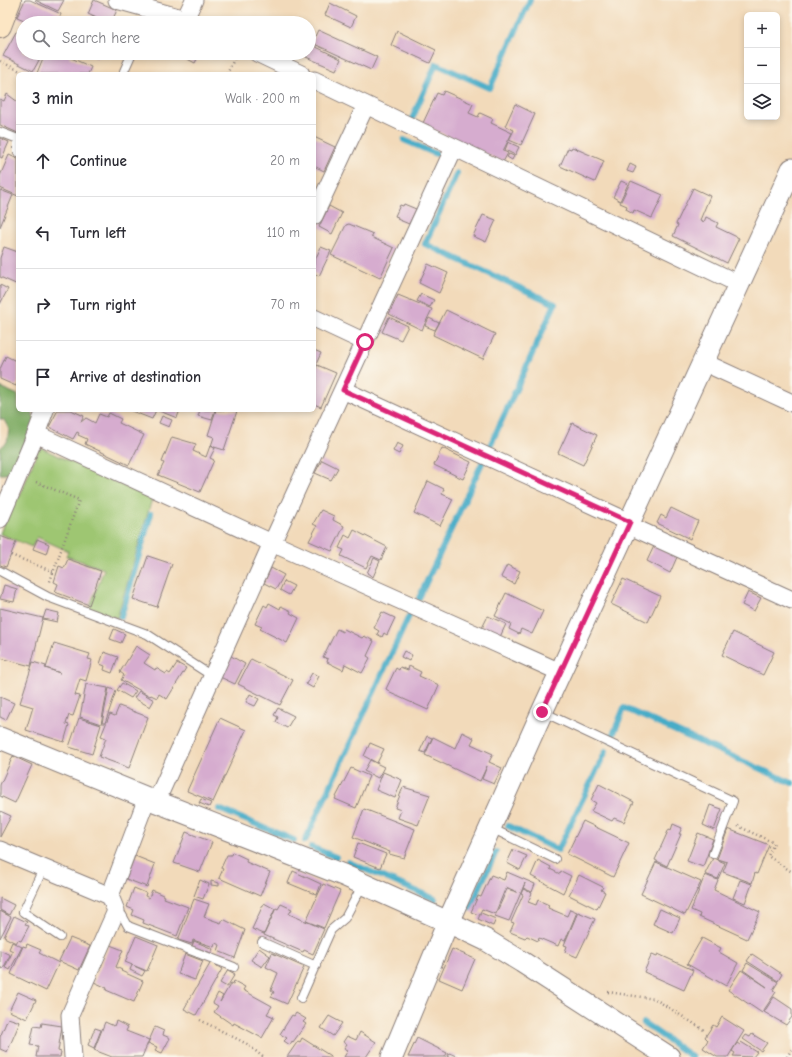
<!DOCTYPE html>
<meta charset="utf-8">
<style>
:root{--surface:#fff;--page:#f2f2f3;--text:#2b2b33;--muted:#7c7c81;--line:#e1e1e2}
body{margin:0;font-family:"Comic Neue",sans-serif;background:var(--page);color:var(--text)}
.controls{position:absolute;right:12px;top:12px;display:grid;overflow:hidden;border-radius:6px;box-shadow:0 2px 6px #0003}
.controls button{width:36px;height:36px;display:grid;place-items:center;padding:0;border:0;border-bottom:1px solid var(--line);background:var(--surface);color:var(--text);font:20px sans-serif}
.stop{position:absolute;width:12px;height:12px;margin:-9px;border:3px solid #db2777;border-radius:50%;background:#fff}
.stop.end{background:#db2777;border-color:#fff;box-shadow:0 1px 4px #0008}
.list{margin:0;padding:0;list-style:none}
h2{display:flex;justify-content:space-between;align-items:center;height:52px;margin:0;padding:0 16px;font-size:17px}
h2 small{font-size:13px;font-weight:400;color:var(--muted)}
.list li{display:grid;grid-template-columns:26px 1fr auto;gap:12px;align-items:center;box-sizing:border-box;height:72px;padding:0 16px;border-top:1px solid var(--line)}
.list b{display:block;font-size:15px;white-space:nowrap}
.list em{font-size:13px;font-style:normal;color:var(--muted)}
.icon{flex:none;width:22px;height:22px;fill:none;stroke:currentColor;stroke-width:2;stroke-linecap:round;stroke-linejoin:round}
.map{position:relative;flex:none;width:792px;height:1057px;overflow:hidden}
.search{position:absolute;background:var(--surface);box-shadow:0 2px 6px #0003;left:16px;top:16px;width:300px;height:44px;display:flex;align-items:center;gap:10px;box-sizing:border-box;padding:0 14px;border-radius:22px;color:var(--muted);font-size:15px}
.panel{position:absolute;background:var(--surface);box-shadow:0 2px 6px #0003;left:16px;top:72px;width:300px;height:340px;border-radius:6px}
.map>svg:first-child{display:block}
.green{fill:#9ec672;stroke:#607456}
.forest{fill:#7eab64;stroke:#506650}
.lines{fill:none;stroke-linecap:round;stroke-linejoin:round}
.stream{stroke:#47acc7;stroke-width:6}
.building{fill:#d6accf}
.service-casing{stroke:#8a7e7a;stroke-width:10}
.minor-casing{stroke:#8a7e7a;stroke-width:19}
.tertiary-casing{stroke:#8a7e7a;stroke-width:23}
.secondary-casing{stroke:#8a7e7a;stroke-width:24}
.path{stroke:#8a7e7a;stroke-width:2.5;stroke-dasharray:1 3;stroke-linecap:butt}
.service{stroke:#fff;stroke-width:8}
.minor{stroke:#fff;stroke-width:17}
.tertiary{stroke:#fff;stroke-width:21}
.secondary{stroke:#fce6c4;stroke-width:22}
.route{stroke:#db2777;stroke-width:5}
</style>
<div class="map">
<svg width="792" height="1057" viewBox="0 0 792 1057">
<rect width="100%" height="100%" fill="#fbf7ec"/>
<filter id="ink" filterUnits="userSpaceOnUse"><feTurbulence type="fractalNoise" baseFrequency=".025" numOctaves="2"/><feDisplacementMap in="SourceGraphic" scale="8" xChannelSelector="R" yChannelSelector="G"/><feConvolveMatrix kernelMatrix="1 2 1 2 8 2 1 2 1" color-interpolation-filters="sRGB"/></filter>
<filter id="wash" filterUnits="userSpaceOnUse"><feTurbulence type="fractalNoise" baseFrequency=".012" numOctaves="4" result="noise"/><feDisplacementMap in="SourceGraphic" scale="16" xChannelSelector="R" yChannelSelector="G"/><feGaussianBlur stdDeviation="0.9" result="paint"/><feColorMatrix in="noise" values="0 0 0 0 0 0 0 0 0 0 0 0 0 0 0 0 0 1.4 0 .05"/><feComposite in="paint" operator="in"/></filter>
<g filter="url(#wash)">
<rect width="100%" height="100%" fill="#f2daba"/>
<path class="green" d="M 39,447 L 152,499 L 117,618 L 89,609 L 104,569 L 66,556 L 68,551 L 37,537 L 32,547 L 0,534 L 10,505 L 20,496 Z"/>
<path class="forest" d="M 0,387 L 18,395 L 18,410 L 31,410 L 35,420 L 12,474 L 0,474 L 0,448 L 7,442 L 9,429 L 4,420 L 0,419 Z"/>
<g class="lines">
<path class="stream" d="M 412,119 L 436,64 L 490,88 L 530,0
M 404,140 L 436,154
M 457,173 L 425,244 L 555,304 L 490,446
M 419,598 L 483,461
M 121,617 L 151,514
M 611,740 L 624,708 L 792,783
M 219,809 L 294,840
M 508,826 L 558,850 L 606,751
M 305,841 L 409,616
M 311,847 L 336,857
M 348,862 L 435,899
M 470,908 L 496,852
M 644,1023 L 692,1057"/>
</g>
<g id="blocks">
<path class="building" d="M 25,0 L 30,0 L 61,14 L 57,23 L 31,23 L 17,17 Z
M 35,0 L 64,0 L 58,11 Z
M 94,0 L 117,10 L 111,23 L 107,23 L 88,14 Z
M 330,3 L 356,16 L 351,27 L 325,15 Z
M 92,17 L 104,23 L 89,23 Z
M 318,30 L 377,57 L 371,70 L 312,43 Z
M 397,31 L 436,50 L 430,63 L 391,45 Z
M 16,32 L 23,35 L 23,53 L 43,53 L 33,71 L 3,56 Z
M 312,45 L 341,59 L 336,70 L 306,57 Z
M 45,53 L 70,53 L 69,57 L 91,67 L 88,74 L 38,74 L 37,73 Z
M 85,53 L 99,53 L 97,58 Z
M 176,53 L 200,53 L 195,63 Z
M 444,91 L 473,104 L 469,113 L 478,117 L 480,113 L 493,119 L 491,123 L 512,133 L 503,151 L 508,153 L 503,162 L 428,127 L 429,125 L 423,123 L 437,93 L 442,95 Z
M 7,94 L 18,102 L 18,133 L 0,125 L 0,99 L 4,101 Z
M 515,104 L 535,114 L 521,145 L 509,140 L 514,130 L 505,126 Z
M 314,137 L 335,147 L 324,171 L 314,166 Z
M 0,138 L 9,142 L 2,158 L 0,157 Z
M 508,142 L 519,147 L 515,155 L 505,150 Z
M 572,147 L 604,161 L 595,182 L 560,166 L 568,148 L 571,149 Z
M 509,154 L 514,156 L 512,160 L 507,157 Z
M 9,155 L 18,159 L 18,196 L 0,188 L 0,176 Z
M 630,164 L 636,167 L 633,173 L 627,171 Z
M 621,181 L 628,184 L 620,201 L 613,197 Z
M 631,181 L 663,195 L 652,218 L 634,210 L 633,213 L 626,209 L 627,206 L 620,203 Z
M 693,188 L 710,196 L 700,220 L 704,222 L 706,217 L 718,223 L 716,227 L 739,238 L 727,263 L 673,236 L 678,225 L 676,224 Z
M 0,190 L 13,195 L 0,227 Z
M 404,204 L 416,209 L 409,224 L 397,219 L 398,217 L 395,216 L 400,205 L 403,206 Z
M 329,206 L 342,213 L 332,234 L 319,227 Z
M 483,215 L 496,220 L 486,242 L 473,236 Z
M 349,224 L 373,234 L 371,237 L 394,248 L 380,278 L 331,255 L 346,225 Z
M 4,247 L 18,252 L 18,285 L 0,277 L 0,258 Z
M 321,247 L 331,251 L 319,276 L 314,273 L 314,262 Z
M 428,264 L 448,273 L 439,293 L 419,283 Z
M 0,285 L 8,289 L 0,304 Z
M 421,294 L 434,300 L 430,307 L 417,301 Z
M 398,295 L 432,309 L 422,330 L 389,314 Z
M 446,310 L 495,334 L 483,359 L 433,335 Z
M 389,317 L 408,326 L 401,340 L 382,332 Z
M 429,318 L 439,323 L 435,330 L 425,326 Z
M 314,350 L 321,353 L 314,369 Z
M 6,356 L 18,362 L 18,382 L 16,386 L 0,379 L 0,369 Z
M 317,365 L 336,373 L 321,407 L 314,404 L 314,373 Z
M 58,410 L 71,410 L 84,416 L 81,422 L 86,418 L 95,423 L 99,414 L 107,417 L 109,413 L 121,419 L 119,423 L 144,435 L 129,465 L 85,444 L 87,439 L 78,435 L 79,433 L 77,432 L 73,439 L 49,427 Z
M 129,410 L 156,410 L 152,419 Z
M 157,410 L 180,410 L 177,418 Z
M 200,410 L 215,410 L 212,420 L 198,416 Z
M 216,410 L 237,411 L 224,450 L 211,446 L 214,437 L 208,435 Z
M 162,416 L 172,420 L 169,427 L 159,423 Z
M 572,423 L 597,435 L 583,465 L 558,453 Z
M 172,437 L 196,444 L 193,451 L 206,457 L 210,446 L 215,448 L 210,458 L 214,460 L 200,492 L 158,475 L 164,463 L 162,462 Z
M 397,443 L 403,446 L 399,454 L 393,451 Z
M 442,448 L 471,462 L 463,479 L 434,465 Z
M 322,460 L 338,468 L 331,480 L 315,473 Z
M 428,481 L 444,489 L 442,494 L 453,499 L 440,526 L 414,513 Z
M 671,508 L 698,521 L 690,539 L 657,523 L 661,515 L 666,518 Z
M 321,510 L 334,516 L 333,520 L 344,526 L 332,551 L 309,541 L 317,526 L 313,524 Z
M 354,530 L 387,547 L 381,560 L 372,556 L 366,568 L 341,556 L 344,550 L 339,548 L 345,535 L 350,538 Z
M 0,536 L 16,542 L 6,567 L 0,565 Z
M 37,539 L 49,544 L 46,554 L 33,549 Z
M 654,546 L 677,557 L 670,573 L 647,561 Z
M 148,556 L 172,564 L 157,607 L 133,599 Z
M 374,558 L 380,561 L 373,577 L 367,573 Z
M 68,559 L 101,571 L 89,605 L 55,592 L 58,584 L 54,582 L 59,566 L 64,568 Z
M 507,565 L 520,571 L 514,584 L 501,577 Z
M 271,568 L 284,575 L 276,589 L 264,583 Z
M 623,579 L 660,596 L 648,622 L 611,604 Z
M 284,581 L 294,586 L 289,595 L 280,590 Z
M 4,585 L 17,589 L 14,602 L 0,599 Z
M 748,592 L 761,598 L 754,611 L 742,605 Z
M 506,593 L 543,611 L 532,634 L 521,629 L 519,634 L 509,629 L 511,624 L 495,616 Z
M 269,603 L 280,609 L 281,606 L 291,611 L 290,613 L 299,618 L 287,643 L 260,629 L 262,627 L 255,624 L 264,605 L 267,607 Z
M 0,608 L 43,618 L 31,666 L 0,658 Z
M 46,610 L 59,613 L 57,622 L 43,619 Z
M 382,612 L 395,618 L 387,635 L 384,633 L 382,637 L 377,634 L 379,631 L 374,628 Z
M 488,616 L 506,624 L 500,637 L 482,628 Z
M 114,629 L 125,634 L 121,643 L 110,639 Z
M 337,629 L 343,632 L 344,629 L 362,638 L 364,636 L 374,641 L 367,656 L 370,658 L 362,673 L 345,664 L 343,670 L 327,662 L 328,659 L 323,657 Z
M 733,632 L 774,652 L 763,675 L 722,655 Z
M 54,643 L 90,654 L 88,659 L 92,660 L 86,681 L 80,679 L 75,695 L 80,696 L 73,716 L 69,715 L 66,724 L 69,725 L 64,742 L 26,730 L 33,707 L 20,703 L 33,662 L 46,666 L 45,668 L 60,673 L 46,668 Z
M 136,646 L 150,655 L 144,663 L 155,670 L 156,668 L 166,674 L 167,672 L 170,674 L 177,663 L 186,668 L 167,699 L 159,694 L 157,698 L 151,695 L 150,696 L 121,680 L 124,675 L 120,672 Z
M 404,651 L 412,655 L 409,661 L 401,657 Z
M 104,652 L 118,657 L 112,673 L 104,670 L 105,666 L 100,664 Z
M 231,656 L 245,664 L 235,684 L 220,677 Z
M 251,659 L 293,680 L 280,705 L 238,684 Z
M 409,666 L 421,672 L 419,676 L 439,685 L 428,710 L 388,692 L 389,691 L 386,689 L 396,668 L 399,670 L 400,667 L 408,670 Z
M 312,673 L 319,676 L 313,688 L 306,684 Z
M 122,683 L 136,691 L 131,698 L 117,690 Z
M 86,684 L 108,688 L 101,724 L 80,717 Z
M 109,688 L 116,691 L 105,723 L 102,723 Z
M 139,691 L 154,700 L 150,707 L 134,698 Z
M 250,694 L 259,699 L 255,706 L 246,702 Z
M 0,697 L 14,703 L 6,720 L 0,717 Z
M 119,706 L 148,717 L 129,768 L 99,757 L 106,738 L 101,736 L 110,714 L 115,716 Z
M 278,708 L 294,716 L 287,728 L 276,722 L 278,717 L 274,715 Z
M 79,718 L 101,725 L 92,754 L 69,747 Z
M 220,718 L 246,730 L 213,802 L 187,791 Z
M 462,732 L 474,738 L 471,744 L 493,754 L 489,762 L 502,768 L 494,784 L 482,779 L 487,766 L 480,781 L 425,755 L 433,737 L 455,748 Z
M 427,736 L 432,738 L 425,753 L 420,751 Z
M 370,743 L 384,749 L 377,763 L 364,756 Z
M 13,756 L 32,765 L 15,803 L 0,796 L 0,785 Z
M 370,760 L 384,767 L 378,778 L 364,771 Z
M 351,768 L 369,776 L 356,808 L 335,799 Z
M 383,772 L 402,780 L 395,798 L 376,790 Z
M 599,784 L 634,802 L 624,822 L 614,818 L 612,821 L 591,811 L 596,803 L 591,800 Z
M 403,787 L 430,795 L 418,825 L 398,818 L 401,810 L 395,808 Z
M 201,799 L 211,803 L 209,807 L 199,803 Z
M 710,805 L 722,809 L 714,830 L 703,825 Z
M 364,809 L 415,829 L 404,858 L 389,854 L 390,852 L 353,837 Z
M 0,811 L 11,816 L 0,837 Z
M 583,821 L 629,843 L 613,877 L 567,854 Z
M 673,824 L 682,828 L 679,834 L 681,834 L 667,866 L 655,860 L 669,829 L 671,830 Z
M 728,829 L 769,845 L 757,874 L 755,873 L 752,883 L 723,872 L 727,862 L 717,859 Z
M 186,832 L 212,842 L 200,872 L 174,863 Z
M 698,833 L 713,839 L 703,867 L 687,861 Z
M 358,843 L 386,854 L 380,868 L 353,857 Z
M 513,850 L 527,856 L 520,870 L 507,863 Z
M 232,852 L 247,859 L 246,862 L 270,872 L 260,896 L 219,878 L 223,869 L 221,868 L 227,855 L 231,855 Z
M 135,856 L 155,864 L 147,887 L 126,879 Z
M 713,858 L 725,863 L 718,879 L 705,874 Z
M 538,860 L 551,867 L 550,869 L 560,874 L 561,871 L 571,876 L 563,893 L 531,876 Z
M 656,862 L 701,882 L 685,915 L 641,894 Z
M 293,871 L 321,884 L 317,895 L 288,883 Z
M 507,872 L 535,884 L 532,892 L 523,888 L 525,883 L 509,921 L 495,916 L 507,889 L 517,892 L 506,887 L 495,914 L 482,909 L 479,915 L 471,912 L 478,896 L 481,897 L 491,875 L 504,880 Z
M 579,875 L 603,887 L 601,890 L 605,892 L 597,909 L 569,895 Z
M 705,875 L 718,880 L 714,890 L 760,912 L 747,939 L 699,917 L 700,914 L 691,910 Z
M 200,880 L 209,884 L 203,899 L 194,896 Z
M 740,880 L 752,884 L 745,903 L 733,898 Z
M 211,881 L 219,883 L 219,886 L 211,885 Z
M 323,884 L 340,891 L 324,928 L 306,921 Z
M 134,888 L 146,893 L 145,896 L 149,898 L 152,890 L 165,896 L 164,898 L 188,907 L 177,936 L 143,923 L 144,920 L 132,915 L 134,910 L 127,907 Z
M 523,889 L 532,893 L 528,902 L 536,905 L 538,900 L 549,905 L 548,908 L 567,916 L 570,909 L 577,912 L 565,941 L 561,939 L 558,946 L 539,938 L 538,941 L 527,936 L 525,938 L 510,932 L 514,923 L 511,922 L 523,895 L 521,894 Z
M 0,898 L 14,905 L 9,915 L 0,910 Z
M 194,899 L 209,904 L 204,917 L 221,923 L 223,919 L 245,930 L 235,958 L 218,951 L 220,945 L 215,943 L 214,947 L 193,940 L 192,944 L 178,940 Z
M 264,903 L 275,909 L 264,934 L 252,929 Z
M 281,904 L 292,909 L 289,914 L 324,929 L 313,954 L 304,950 L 303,952 L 264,935 L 276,908 L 278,909 Z
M 660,909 L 680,918 L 673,933 L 653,924 Z
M 0,911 L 11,917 L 0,938 Z
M 578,912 L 595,919 L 577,957 L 565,952 L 567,946 L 564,945 Z
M 481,913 L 496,919 L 493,926 L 478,919 Z
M 14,916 L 27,922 L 25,925 L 29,926 L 21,941 L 18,940 L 16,943 L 4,937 Z
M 136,936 L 158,945 L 147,971 L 125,962 Z
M 70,938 L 90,946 L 79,970 L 59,961 Z
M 702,938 L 721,948 L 719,952 L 738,963 L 726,986 L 687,964 Z
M 194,941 L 213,949 L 211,953 L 192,946 Z
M 12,942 L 22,947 L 10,970 L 5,967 L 13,951 L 9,949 Z
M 27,944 L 41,950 L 39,953 L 59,963 L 46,991 L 11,974 L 23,946 L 26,947 Z
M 110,945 L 123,950 L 116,967 L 122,970 L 121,971 L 143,981 L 134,1002 L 106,990 L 107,988 L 94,982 Z
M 259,948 L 270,956 L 262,967 L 251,960 Z
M 452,949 L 475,959 L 462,989 L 439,979 Z
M 0,950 L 10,955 L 3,969 L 0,967 Z
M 272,953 L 304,967 L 287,1004 L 271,997 L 274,992 L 271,990 L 278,973 L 266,967 Z
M 185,954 L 203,961 L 195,980 L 178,974 Z
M 652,954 L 657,956 L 658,954 L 693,970 L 684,990 L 644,972 Z
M 752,954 L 782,974 L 778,981 L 747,961 Z
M 211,962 L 222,969 L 196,1015 L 184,1009 Z
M 747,963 L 778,982 L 773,990 L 776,992 L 762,1013 L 728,990 L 741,970 L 767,987 L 743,970 Z
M 132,965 L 145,971 L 142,976 L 130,970 Z
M 228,970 L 235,974 L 227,987 L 220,983 Z
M 234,981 L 245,987 L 243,990 L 272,1006 L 267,1014 L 274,1017 L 262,1038 L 234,1023 L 233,1025 L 214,1012 L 218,1006 L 213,1003 L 218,993 L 223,996 L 220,1002 L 231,983 L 233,984 Z
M 18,992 L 36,1000 L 27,1019 L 9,1011 Z
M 774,997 L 792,1009 L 792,1017 L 786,1025 L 764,1012 Z
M 296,1013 L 306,1019 L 303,1022 L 306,1024 L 293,1042 L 292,1041 L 290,1045 L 284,1041 L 287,1038 L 280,1034 L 292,1015 L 294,1016 Z
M 329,1016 L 342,1023 L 333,1036 L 321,1028 Z
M 722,1017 L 744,1031 L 728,1057 L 717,1057 L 703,1048 L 708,1040 L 705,1037 L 713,1025 L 716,1027 Z
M 8,1018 L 20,1022 L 7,1052 L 0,1049 L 0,1037 Z
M 116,1021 L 128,1027 L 126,1031 L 149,1040 L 142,1057 L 112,1057 L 94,1050 L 105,1022 L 114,1026 Z
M 42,1023 L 62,1026 L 58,1051 L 61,1052 L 60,1057 L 36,1057 L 38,1046 L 30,1045 L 34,1026 L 41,1027 Z
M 155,1027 L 164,1031 L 163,1035 L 170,1038 L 162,1053 L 155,1050 L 157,1047 L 148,1043 Z
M 95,1028 L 101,1030 L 94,1048 L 88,1045 Z
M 360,1032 L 376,1042 L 366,1057 L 344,1057 L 348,1050 L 344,1048 L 347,1044 L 343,1042 L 347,1036 L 356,1040 Z
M 752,1034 L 767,1043 L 761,1051 L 743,1039 L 746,1035 L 750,1037 Z
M 302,1038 L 332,1057 L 287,1057 L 298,1041 L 300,1042 Z
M 417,1038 L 447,1053 L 445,1057 L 408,1057 Z
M 741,1042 L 757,1052 L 753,1057 L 733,1056 L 735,1053 L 732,1051 L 737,1043 L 740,1045 Z
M 449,1053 L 459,1057 L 447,1057 Z"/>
</g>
</g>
<g filter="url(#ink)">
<use href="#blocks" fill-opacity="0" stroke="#8a7e7a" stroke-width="1"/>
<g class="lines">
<defs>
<path id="service" d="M 146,23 L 152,10
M 124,71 L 132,53
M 0,132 L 18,139 L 18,152
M 0,571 L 48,597 L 147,634 L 212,676
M 543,712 L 733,801 L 713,854
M 491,828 L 555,859
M 43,869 L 23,912 L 60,937
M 116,911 L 122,915 L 128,926 L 234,967
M 262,942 L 316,966
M 301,998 L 331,930 L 345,918 L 363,884"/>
<path id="minor" d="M 117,0 L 185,19 L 194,23
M 185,19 L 194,0
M 257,53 L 301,74
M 314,80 L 739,284
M 314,216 L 366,105
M 314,318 L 365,342
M 703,362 L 792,403
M 343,390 L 629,522
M 36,434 L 45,410
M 0,519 L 36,434 L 272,543 L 560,672
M 628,525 L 792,600
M 156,802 L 272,543 L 454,148
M 0,850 L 110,896
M 73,1057 L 70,1015 L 116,911 L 110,896 L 147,798"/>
<path id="tertiary" d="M 0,738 L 147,798 L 343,875 L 448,922 L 486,940 L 522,962 L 669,1057
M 392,1057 L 448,922 L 542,712 L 792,169"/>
<path id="secondary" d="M 0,26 L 10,0"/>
</defs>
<use href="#service" class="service-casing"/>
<use href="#minor" class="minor-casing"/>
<use href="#tertiary" class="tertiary-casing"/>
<use href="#secondary" class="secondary-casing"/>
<path class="path" d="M 0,61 L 26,74
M 227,74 L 237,53
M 36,482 L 79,500 L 49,584
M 11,555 L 54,572
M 738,826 L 774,843 L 768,856 L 792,872
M 608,992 L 655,999 L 704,1030
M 200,1020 L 247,1044 L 263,1057
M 787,1057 L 792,1049"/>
<use href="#service" class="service"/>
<use href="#minor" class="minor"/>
<use href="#tertiary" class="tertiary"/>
<use href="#secondary" class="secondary"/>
</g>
</g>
<g class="lines" filter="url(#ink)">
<path class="route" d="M 365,342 L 343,390 L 630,522 L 542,712"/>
</g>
</svg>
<div class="controls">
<button>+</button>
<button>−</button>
<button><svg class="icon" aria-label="layers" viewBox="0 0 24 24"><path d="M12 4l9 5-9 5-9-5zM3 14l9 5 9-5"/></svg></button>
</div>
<div class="stop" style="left:365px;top:342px"></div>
<div class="stop end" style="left:542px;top:712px"></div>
<div class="search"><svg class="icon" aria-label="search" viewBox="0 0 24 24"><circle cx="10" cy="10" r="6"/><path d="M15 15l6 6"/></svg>Search here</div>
<section class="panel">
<h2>3 min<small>Walk · 200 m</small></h2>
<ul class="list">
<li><svg class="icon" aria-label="ahead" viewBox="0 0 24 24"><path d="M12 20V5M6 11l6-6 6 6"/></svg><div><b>Continue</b></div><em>20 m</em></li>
<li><svg class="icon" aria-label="left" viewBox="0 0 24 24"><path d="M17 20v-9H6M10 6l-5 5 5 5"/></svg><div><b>Turn left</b></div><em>110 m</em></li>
<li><svg class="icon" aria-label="right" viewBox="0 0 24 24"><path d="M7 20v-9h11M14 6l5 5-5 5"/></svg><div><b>Turn right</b></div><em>70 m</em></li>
<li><svg class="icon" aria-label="arrive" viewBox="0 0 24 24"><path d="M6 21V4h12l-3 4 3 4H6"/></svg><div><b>Arrive at destination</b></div></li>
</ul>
</section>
</div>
